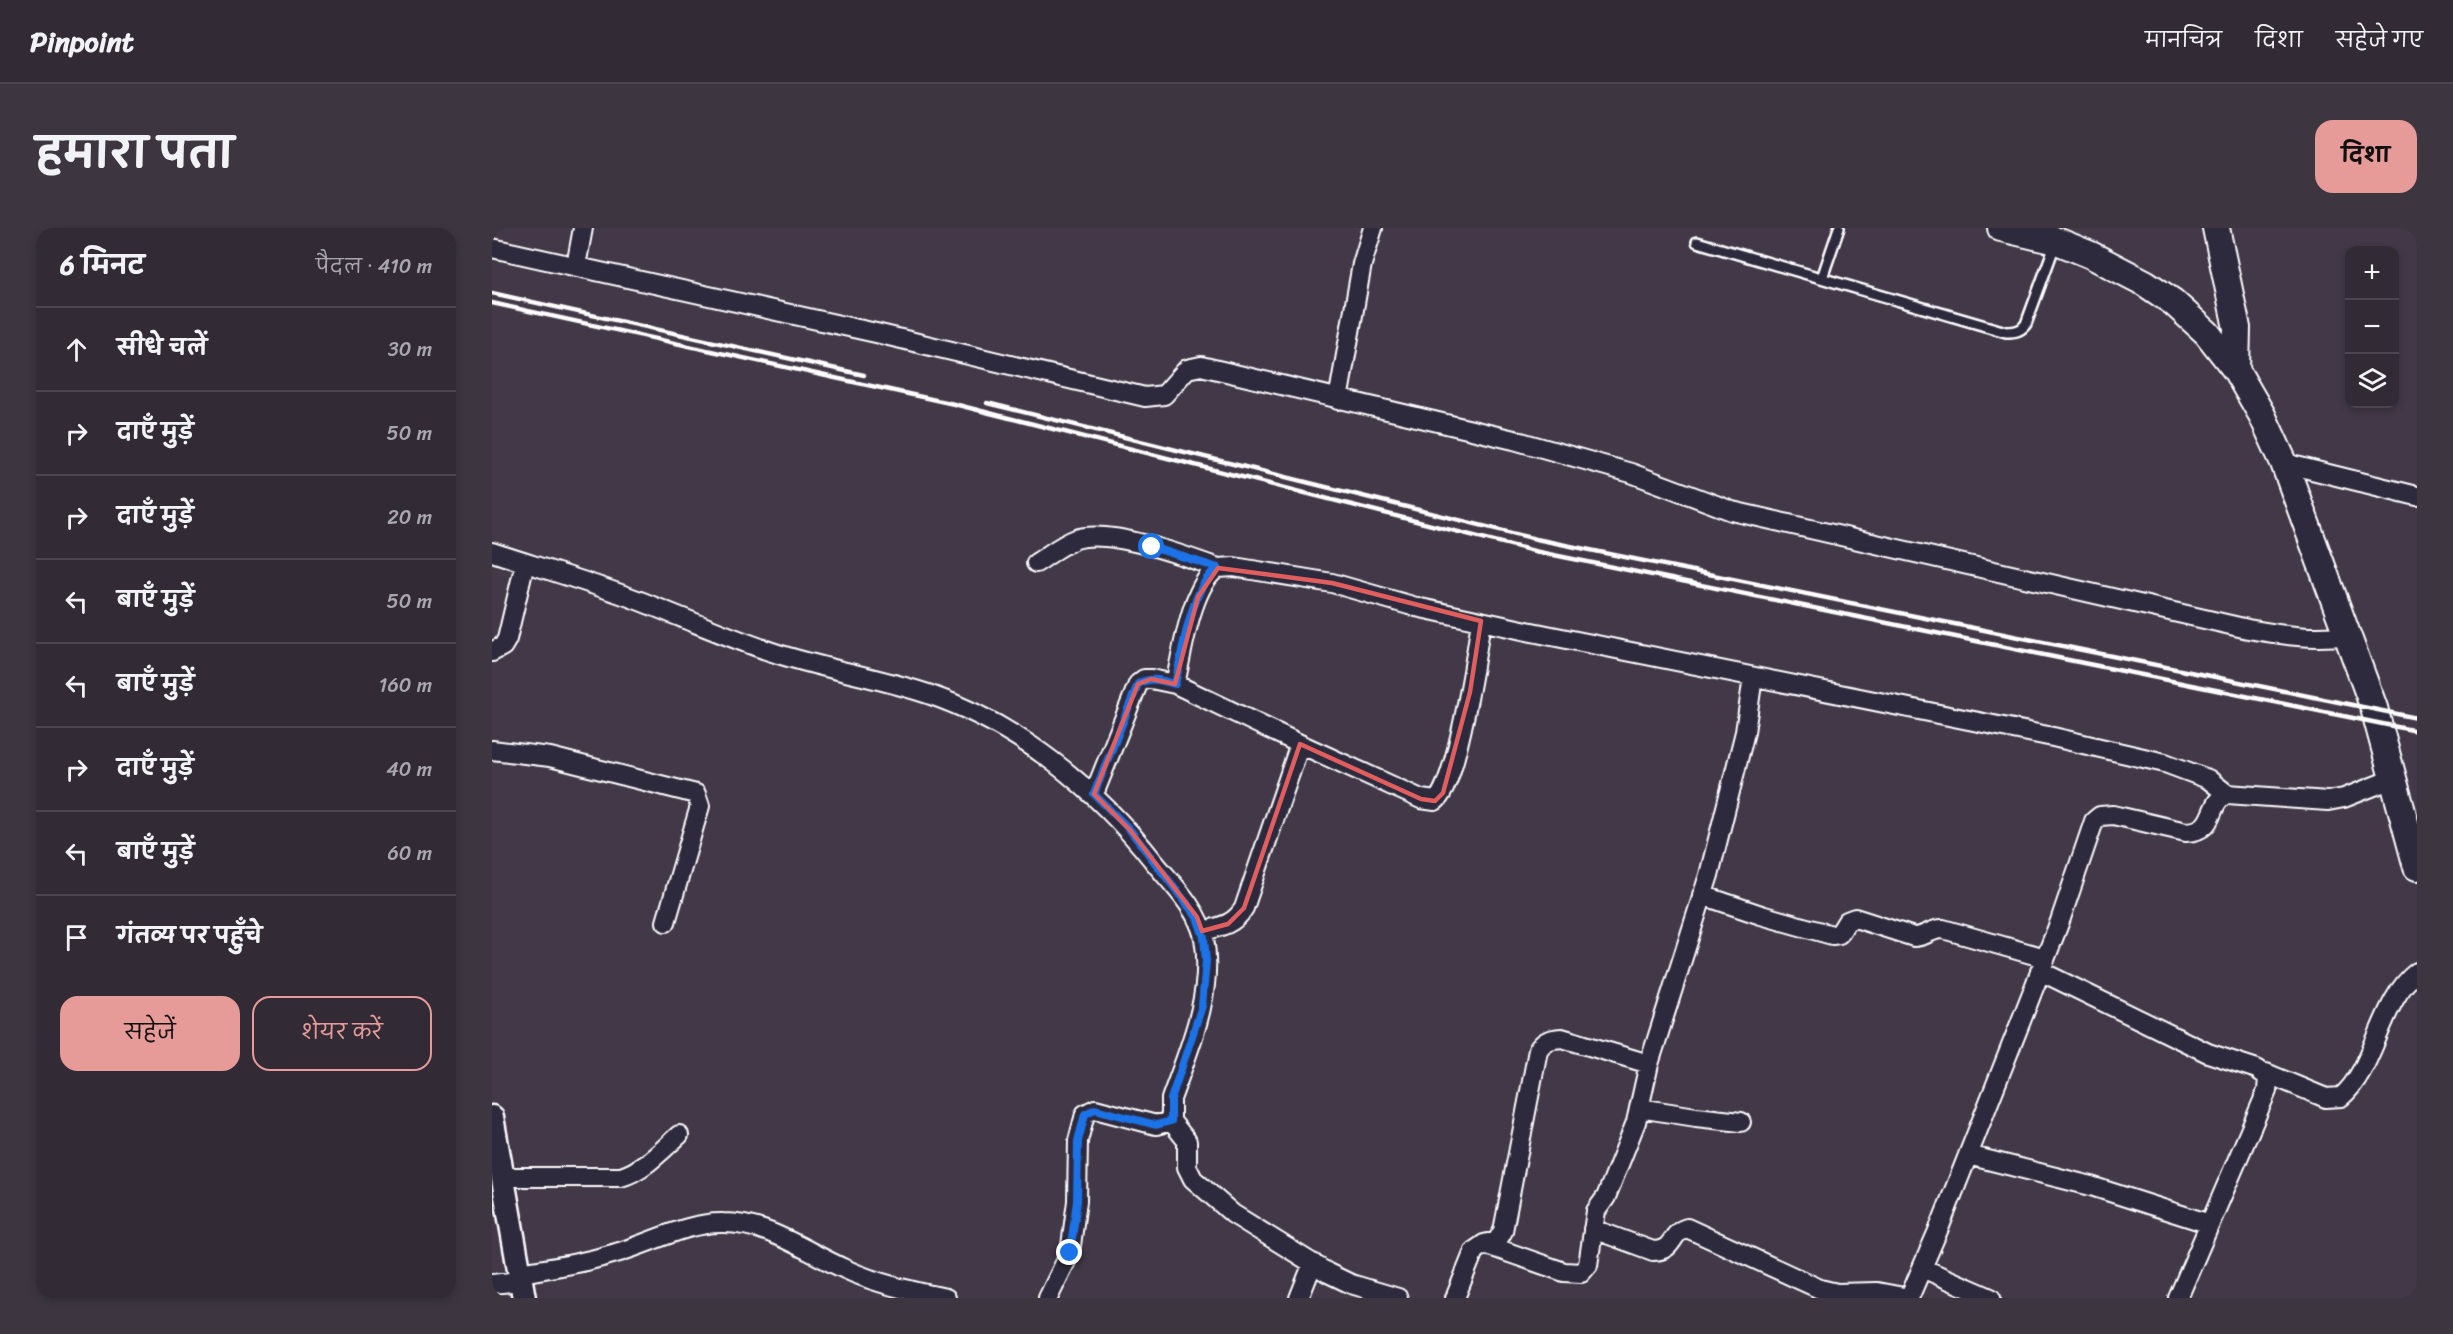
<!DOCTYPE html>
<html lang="hi">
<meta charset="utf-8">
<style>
:root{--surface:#322a35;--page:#3d3641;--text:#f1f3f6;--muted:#a8a7ad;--line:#4d4650;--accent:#e69b98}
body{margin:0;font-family:Sriracha,"Playpen Sans Deva",sans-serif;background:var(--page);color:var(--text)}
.controls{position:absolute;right:18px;top:18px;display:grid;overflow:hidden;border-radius:12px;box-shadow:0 3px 9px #0003}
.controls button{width:54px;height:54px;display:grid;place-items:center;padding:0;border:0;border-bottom:2px solid var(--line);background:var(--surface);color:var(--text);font:30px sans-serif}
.stop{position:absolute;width:18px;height:18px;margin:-14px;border:4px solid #1a73e8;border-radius:50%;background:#fff}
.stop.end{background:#1a73e8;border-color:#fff;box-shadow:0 2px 6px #0008}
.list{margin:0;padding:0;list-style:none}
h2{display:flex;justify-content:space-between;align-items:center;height:78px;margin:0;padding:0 24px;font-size:26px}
h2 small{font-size:20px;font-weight:400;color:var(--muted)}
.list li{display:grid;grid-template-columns:39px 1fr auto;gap:18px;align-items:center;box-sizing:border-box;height:84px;padding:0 24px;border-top:2px solid var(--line)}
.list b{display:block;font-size:22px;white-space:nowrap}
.list em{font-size:20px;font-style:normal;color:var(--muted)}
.actions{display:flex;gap:12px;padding:18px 24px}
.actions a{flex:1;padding:14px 0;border:2px solid var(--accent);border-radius:18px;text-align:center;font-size:21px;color:var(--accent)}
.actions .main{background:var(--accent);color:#111}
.icon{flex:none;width:33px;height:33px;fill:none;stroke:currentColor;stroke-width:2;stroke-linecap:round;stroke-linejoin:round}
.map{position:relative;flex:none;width:1925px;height:1070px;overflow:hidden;border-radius:18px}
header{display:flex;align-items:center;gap:36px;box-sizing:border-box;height:84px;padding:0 30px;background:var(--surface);border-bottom:2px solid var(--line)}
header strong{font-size:28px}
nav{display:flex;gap:33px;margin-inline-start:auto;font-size:21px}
.intro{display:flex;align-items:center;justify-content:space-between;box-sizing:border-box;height:144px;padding:0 36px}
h1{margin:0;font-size:42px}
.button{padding:15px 27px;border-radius:18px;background:var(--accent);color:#111;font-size:21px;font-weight:700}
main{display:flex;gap:36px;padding:0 36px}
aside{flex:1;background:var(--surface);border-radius:18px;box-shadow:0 3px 9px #0003}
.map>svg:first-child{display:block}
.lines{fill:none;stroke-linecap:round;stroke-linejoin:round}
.service-casing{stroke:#fff;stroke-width:14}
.minor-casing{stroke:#fff;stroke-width:22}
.tertiary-casing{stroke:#fff;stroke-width:27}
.secondary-casing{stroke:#fff;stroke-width:30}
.service{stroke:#2f2a3d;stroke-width:9}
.minor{stroke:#2f2a3d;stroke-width:18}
.tertiary{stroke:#2f2a3d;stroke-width:22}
.secondary{stroke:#2f2a3d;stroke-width:26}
.rail{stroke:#fff;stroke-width:4.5}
.route{stroke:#1a73e8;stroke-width:8}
.marked{fill:none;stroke:#e05e5e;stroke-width:4.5;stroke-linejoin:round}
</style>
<header>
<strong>Pinpoint</strong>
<nav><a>मानचित्र</a><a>दिशा</a><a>सहेजे गए</a></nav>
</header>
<div class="intro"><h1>हमारा पता</h1><a class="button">दिशा</a></div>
<main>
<aside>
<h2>6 मिनट<small>पैदल · 410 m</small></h2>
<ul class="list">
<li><svg class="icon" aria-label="ahead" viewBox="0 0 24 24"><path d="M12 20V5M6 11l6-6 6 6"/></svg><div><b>सीधे चलें</b></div><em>30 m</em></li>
<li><svg class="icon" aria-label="right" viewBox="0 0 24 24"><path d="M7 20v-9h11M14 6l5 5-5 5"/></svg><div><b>दाएँ मुड़ें</b></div><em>50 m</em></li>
<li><svg class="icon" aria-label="right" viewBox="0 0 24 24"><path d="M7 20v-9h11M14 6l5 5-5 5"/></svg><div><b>दाएँ मुड़ें</b></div><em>20 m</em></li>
<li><svg class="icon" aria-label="left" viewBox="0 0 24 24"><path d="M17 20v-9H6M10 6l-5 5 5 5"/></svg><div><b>बाएँ मुड़ें</b></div><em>50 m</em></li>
<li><svg class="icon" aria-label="left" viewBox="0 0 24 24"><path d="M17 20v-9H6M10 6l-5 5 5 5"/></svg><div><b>बाएँ मुड़ें</b></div><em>160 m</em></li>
<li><svg class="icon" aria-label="right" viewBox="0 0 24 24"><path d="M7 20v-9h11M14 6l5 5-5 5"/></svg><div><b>दाएँ मुड़ें</b></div><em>40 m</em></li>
<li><svg class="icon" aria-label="left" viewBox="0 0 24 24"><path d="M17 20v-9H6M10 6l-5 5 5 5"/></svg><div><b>बाएँ मुड़ें</b></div><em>60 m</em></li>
<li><svg class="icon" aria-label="arrive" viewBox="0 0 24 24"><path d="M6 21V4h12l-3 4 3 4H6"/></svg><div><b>गंतव्य पर पहुँचे</b></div></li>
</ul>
<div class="actions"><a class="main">सहेजें</a><a>शेयर करें</a></div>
</aside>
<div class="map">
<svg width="1925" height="1070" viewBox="0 0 1925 1070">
<rect width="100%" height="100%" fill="#423847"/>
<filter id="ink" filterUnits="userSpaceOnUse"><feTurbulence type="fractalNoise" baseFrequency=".0167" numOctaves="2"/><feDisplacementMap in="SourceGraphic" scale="12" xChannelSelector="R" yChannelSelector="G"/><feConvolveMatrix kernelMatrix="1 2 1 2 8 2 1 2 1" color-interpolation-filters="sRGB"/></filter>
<g filter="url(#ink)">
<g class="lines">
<defs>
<path id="service" d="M 1205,14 L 1514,104 C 1523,104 1529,103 1534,96 L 1564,14
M 1330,50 L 1347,0"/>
<path id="minor" d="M 0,20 L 384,105 L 653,169 L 672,167 L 695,141 L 709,138 L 1022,212 L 1139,245 L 1240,283 L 1756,401 C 1790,407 1821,412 1856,407
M 84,38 L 91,0
M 846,172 L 870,36 L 881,0
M 1792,235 L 1925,268
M 0,324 C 49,340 100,355 148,373 C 192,390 235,409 280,424 C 331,441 385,449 436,466 C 527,497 604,560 663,635 C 681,657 706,681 712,710 C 722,765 697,821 679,871 L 679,893 L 695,913 L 695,939 L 701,951 L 741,986 L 836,1045 L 859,1056 L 906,1070
M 544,335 C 557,327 570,316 584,311 C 617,300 693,328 726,340
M 0,424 L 11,418 L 15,411 L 33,335
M 683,456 C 690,427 699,356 726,340 L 742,339 L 840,355 L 924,379 L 1035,403 L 1561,509 L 1673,535 L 1716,551 L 1735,566
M 0,522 L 58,529 L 204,566 L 208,578 L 174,694
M 602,566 L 646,456 L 652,451 L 659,451 L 683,456 L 808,516 L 929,571 L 943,573 C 964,561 985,421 989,393
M 1210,667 L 1269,687 L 1340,707 L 1347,706 L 1355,693 L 1363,690 L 1422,709 C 1434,709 1440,700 1451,701 L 1553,730
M 710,703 C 728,699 742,697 752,680 L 808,516
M 1548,743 L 1716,825 L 1765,841 L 1776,849 L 1775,863 L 1686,1070
M 1774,845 L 1834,870 L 1849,869 C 1884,840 1888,772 1925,744
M 1147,880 L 1204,889 L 1249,894
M 1476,927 L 1599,958 L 1718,996
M 10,949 L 129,949 C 152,942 169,923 187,907
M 1101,1001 L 1161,1023 C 1183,1023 1177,1005 1195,1000 L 1328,1061 L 1345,1065 L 1385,1064 L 1417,1070
M 992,1016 L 1072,1044 L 1089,1045 L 1096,1037 L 1104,983 L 1114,969 L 1144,894 L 1157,836 L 1217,647 L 1253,504 L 1261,449
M 1430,1040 L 1499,1070
M 28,1045 C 58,1040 88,1036 117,1027 C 153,1018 194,994 231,995 C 277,995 312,1023 353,1041 C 385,1056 420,1063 454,1070
M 0,1056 L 29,1053
M 556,1070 L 578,1025 L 585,973 L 586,913 L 593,886 L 603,881 L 664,897 L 679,893
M 807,1070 L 821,1035
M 963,1070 L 982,1023 L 992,1016 L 1005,1013 L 1011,1003 L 1046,822 C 1052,812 1059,811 1070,810 L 1157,836
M 1417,1070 L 1448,998 L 1527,798 L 1568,693 L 1602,593 L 1608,588 L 1621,587 L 1694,604 C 1726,603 1714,575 1735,566 L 1836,573 L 1852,570 L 1900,551"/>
<path id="tertiary" d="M 0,889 L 32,1070"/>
<path id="secondary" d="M 1509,0 L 1565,13 L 1599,27 L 1653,55 L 1681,74 L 1715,105 L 1744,142 L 1770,187 L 1792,235 L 1882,480 L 1925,639
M 1724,0 L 1745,100 L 1744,142"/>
</defs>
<use href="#service" class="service-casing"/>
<use href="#minor" class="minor-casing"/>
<use href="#tertiary" class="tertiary-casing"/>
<use href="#secondary" class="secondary-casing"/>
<use href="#service" class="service"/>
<use href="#minor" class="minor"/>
<use href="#tertiary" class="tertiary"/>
<use href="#secondary" class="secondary"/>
<path class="rail" d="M 0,65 L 372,147
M 0,75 L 462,176 L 1042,323 L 1925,503
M 495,175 L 1044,311 L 1925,490"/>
</g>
</g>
<g class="lines" filter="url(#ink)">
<path class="route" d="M 578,1025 L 585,973 L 586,913 L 593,886 L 603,881 L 664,897 L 679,893 L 679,871 L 710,778 L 714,733 L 712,709 L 705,689 L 638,602 L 602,566 L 646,456 C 658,448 671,453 683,456 C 690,427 699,356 726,340 L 660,319"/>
</g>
<path class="marked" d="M 726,340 L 840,355 L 989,393 L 978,464 L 951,565 L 943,573 L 929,571 L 808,516 L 752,680 L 736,696 L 710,703 L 705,689 L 638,602 L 602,566 L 646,456 L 659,451 L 683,456 L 706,369 Z"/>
</svg>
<div class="controls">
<button>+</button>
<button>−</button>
<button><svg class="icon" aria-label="layers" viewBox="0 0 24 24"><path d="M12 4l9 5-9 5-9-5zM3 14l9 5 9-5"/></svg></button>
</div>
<div class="stop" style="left:660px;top:319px"></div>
<div class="stop end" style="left:578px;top:1025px"></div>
</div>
</main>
